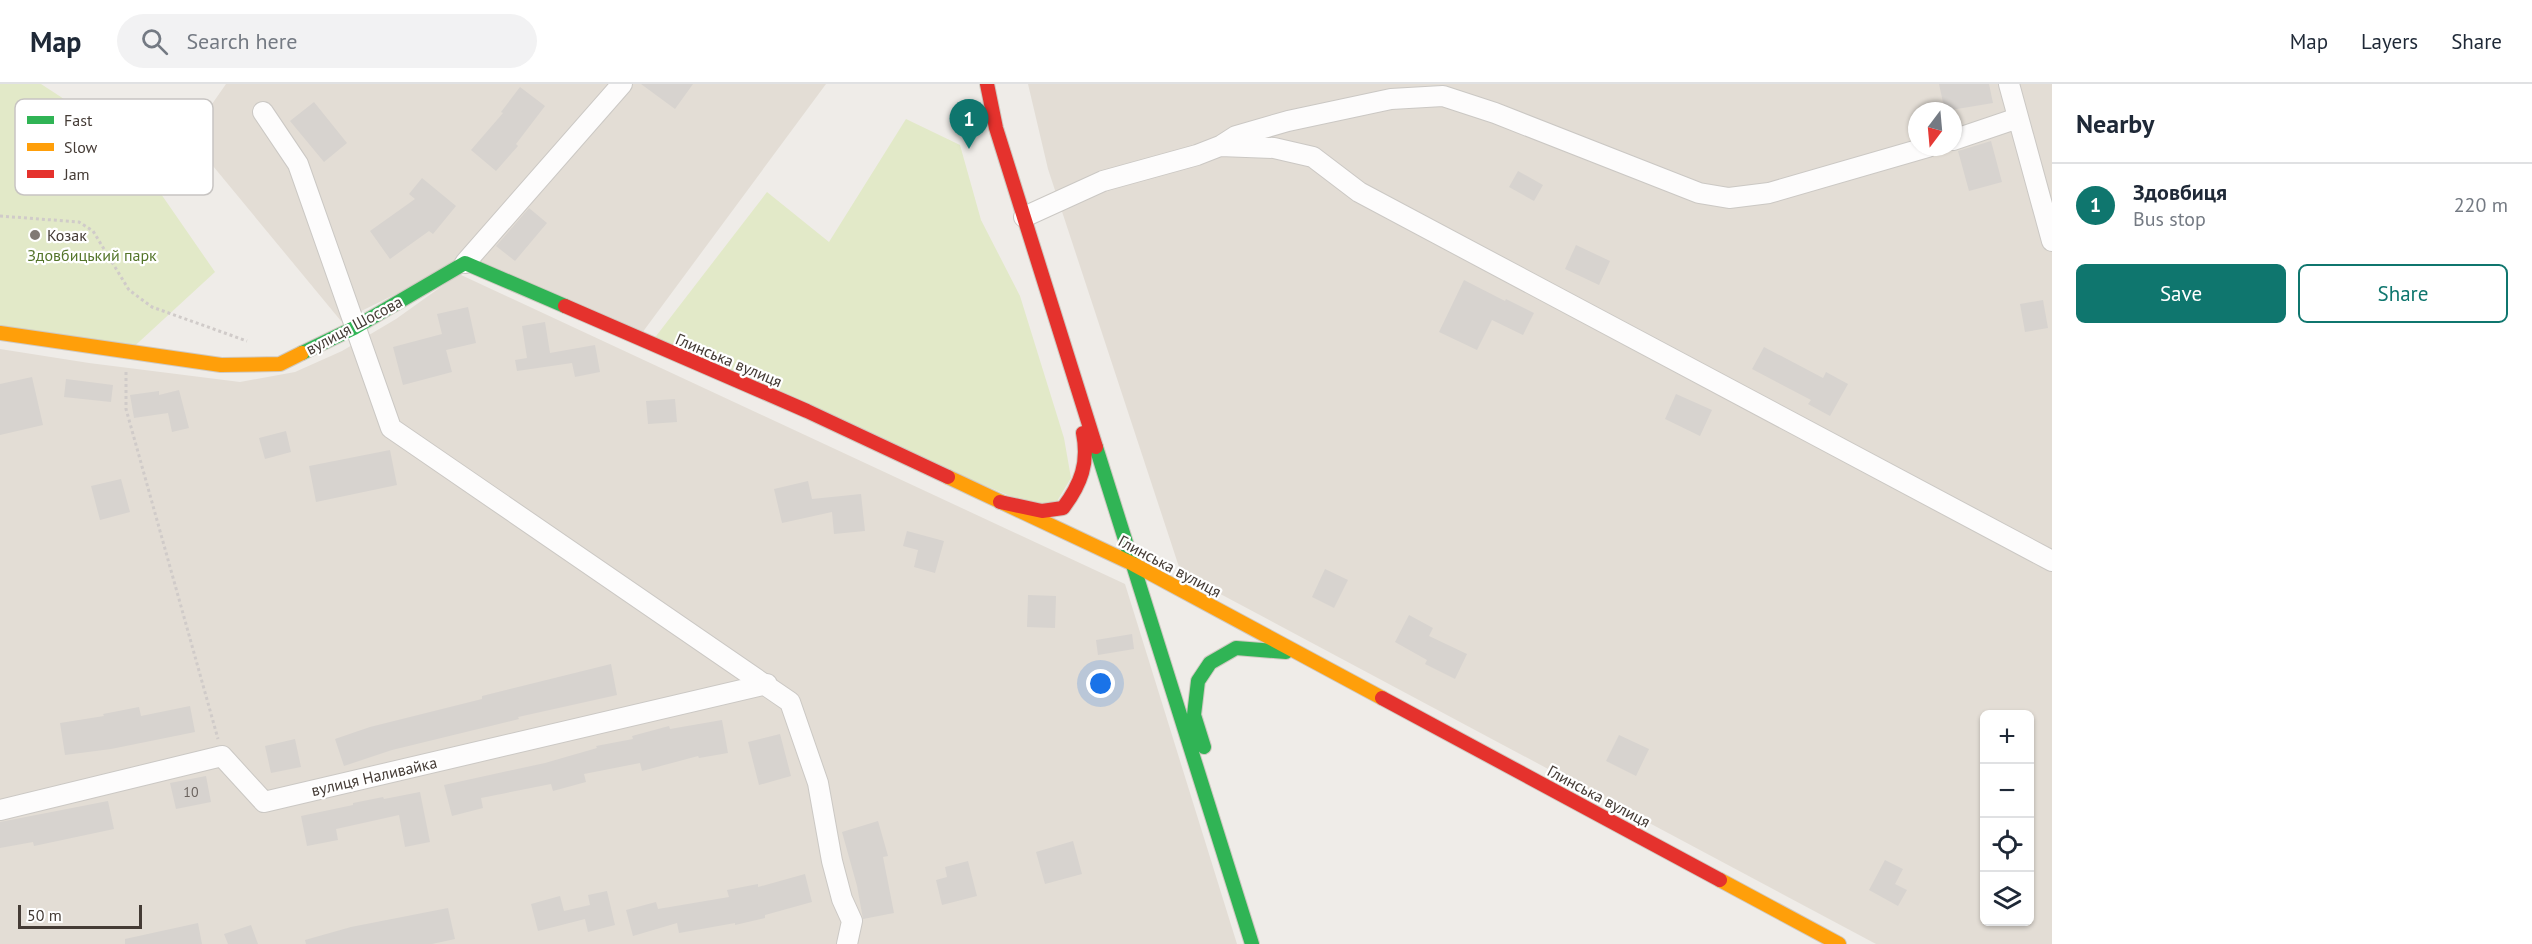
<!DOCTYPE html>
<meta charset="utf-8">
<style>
:root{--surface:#fff;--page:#f2f2f3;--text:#1f2937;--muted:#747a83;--line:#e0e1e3;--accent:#0f766e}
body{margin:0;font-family:"PT Sans",sans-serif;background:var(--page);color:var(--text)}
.controls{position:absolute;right:18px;bottom:18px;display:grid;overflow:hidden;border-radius:9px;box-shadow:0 2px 4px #0004}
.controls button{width:54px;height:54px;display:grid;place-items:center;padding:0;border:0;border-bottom:2px solid var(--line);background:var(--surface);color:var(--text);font:30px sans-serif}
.compass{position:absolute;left:1908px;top:18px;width:54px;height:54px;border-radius:50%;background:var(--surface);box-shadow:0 2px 4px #0004;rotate:196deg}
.scale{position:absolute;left:18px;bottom:15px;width:124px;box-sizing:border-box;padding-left:6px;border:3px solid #443b35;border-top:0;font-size:16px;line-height:21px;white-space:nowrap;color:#443b35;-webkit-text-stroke:4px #fff;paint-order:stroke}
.you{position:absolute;left:1101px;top:600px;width:21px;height:21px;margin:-15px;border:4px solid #fff;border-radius:50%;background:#1a73e8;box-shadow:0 0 0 9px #1a73e833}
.badge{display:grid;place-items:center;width:39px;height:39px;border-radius:50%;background:var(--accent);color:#fff;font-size:20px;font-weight:700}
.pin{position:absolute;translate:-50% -50px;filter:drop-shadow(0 2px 3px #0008)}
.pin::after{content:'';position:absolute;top:32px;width:21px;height:18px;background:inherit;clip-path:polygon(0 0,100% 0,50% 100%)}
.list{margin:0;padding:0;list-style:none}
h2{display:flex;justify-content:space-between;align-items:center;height:78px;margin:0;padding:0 24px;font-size:26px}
h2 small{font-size:20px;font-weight:400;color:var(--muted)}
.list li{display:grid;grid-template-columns:39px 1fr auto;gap:18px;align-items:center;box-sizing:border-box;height:84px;padding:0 24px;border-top:2px solid var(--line)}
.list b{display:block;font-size:22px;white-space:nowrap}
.list p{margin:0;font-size:20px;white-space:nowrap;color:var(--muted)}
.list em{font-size:20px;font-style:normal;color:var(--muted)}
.actions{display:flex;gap:12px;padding:18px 24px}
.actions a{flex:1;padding:14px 0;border:2px solid var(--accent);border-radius:9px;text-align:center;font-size:21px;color:var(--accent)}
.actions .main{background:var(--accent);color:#fff}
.icon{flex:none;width:33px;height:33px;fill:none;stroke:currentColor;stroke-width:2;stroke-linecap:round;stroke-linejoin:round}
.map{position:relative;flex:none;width:2052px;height:860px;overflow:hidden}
header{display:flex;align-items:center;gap:36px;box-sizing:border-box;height:84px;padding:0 30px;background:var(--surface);border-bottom:2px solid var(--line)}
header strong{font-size:28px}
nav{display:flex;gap:33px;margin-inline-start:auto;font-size:21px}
.search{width:420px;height:54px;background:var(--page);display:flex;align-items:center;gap:15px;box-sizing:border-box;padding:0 21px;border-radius:33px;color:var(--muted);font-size:22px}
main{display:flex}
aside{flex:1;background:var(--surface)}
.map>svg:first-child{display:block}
.residential{fill:#e3ddd5;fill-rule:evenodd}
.green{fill:#e2e9c8}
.building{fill:#d7d3cf}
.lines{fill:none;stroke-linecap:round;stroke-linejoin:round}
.street-casing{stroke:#cbc8c4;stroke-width:22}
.fast-casing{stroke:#cfc9c1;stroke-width:16}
.slow-casing{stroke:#cfc9c1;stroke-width:16}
.jam-casing{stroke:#cfc9c1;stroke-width:16}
.path{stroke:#d0cbc9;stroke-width:3;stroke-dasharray:3 3;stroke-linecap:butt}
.street{stroke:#fdfcfc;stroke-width:20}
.fast{stroke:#30b455;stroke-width:14}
.slow{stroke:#ff9f0a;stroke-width:14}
.jam{stroke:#e5322d;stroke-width:14}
.poi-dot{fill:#807974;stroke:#fff;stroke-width:2}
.labels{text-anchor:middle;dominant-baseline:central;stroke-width:4.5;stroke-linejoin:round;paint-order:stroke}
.number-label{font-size:14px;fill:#6a625d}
.poi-label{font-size:16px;fill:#443b35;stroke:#fff;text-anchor:start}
.park-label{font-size:16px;fill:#54752a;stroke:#fff}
.street-label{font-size:16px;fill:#443b35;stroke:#fff}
.key{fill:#fff;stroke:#c7c4c2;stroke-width:1.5}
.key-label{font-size:16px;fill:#443b35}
</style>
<header>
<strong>Map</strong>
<div class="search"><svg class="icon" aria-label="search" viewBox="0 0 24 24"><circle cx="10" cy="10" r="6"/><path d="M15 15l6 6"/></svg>Search here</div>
<nav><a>Map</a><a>Layers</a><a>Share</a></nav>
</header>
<main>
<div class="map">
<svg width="2052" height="860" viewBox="0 0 2052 860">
<rect width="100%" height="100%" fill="#efece8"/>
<path class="residential" d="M 226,0 L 826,0 L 642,249 L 469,174 L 341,237 L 189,53 Z
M 1028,0 L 2052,0 L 2052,860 L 1876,860 L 1181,489 L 1048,85 ZM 1917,27 L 1953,27 L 1953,63 L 1917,63 ZM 1984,630 L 2030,630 L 2030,838 L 1984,838 Z
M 459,190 L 1125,500 L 1237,860 L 0,860 L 0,265 L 89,279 L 240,298 L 295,288 L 342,267 L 396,235 Z"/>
<path class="green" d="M 0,0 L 41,0 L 61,13 L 141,81 L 215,188 L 127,269 L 0,248 Z
M 906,35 L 960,61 L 981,136 L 1020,212 L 1064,354 L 1071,394 L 1050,429 L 650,260 L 767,108 L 829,158 Z"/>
<path class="building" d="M 641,0 L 693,0 L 675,25 Z
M 1939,0 L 1989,0 L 1993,19 L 1945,27 Z
M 520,3 L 545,22 L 516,60 L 518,62 L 496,87 L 471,66 L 503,29 L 501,28 Z
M 314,18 L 347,59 L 324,78 L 290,37 Z
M 1991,57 L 2002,98 L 1969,107 L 1958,67 Z
M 1518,87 L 1543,101 L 1534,117 L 1509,103 Z
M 422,94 L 456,122 L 433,150 L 429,147 L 390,175 L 370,147 L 415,115 L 409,110 Z
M 529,124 L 547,139 L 515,177 L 496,162 Z
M 1576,161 L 1610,177 L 1599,201 L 1565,185 Z
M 1464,196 L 1505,217 L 1506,215 L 1534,229 L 1523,251 L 1492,236 L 1477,266 L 1439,248 Z
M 2043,216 L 2048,244 L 2025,248 L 2020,220 Z
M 468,223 L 476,259 L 446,266 L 452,288 L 403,301 L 393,263 L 442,250 L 437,230 Z
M 545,238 L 550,269 L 595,261 L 600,288 L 575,293 L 572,279 L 517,287 L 515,276 L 527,274 L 522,242 Z
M 1764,263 L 1823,294 L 1826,288 L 1848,300 L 1830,332 L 1808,320 L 1811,316 L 1752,285 Z
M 32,293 L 43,341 L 0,351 L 0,300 Z
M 66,295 L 113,301 L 111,318 L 64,313 Z
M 179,306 L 189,344 L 172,348 L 168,329 L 134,334 L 130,311 L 159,307 L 159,311 Z
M 1676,310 L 1712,326 L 1700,352 L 1665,335 Z
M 675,315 L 677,338 L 648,340 L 646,317 Z
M 286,347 L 291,368 L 265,375 L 259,354 Z
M 390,366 L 397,401 L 316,418 L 309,382 Z
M 121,395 L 130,428 L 100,436 L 91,402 Z
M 808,397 L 812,415 L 861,410 L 865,447 L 834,450 L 832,428 L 782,439 L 774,405 Z
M 907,447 L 944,457 L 935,489 L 914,483 L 918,466 L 903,462 Z
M 1325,485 L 1348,496 L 1334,524 L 1312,513 Z
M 1028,511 L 1056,512 L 1055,544 L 1027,543 Z
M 1409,531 L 1433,544 L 1429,552 L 1467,570 L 1455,595 L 1425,580 L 1427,576 L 1395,558 Z
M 1132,550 L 1134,565 L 1098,571 L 1096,556 Z
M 611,580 L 617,611 L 518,633 L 519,635 L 392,666 L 344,682 L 335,655 L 370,643 L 482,615 L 482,612 Z
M 190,622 L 195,648 L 111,665 L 65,671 L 60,639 L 104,632 L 103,630 L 139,623 L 141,632 Z
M 722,636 L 728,669 L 699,674 L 698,672 L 642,687 L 640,679 L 584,690 L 586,698 L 553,707 L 551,700 L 481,714 L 483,724 L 452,732 L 444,701 L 545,679 L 597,664 L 596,662 L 633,655 L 632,652 L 669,642 L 670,645 Z
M 780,650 L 791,692 L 759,701 L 748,658 Z
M 1619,651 L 1649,665 L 1636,692 L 1606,677 Z
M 295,655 L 301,683 L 271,689 L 265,662 Z
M 206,692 L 211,718 L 176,725 L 170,699 Z
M 420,708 L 430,758 L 405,763 L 399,731 L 336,745 L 338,756 L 307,762 L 301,732 L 353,721 L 353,719 L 383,713 L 384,715 Z
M 108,717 L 114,745 L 34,762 L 33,758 L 0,764 L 0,738 Z
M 878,737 L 888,772 L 883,773 L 894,829 L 863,835 L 857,802 L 842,748 Z
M 1073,757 L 1082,790 L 1045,800 L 1036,768 Z
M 1885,776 L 1903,785 L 1895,800 L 1907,806 L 1898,822 L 1869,806 Z
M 968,777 L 977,812 L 942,821 L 936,796 L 947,793 L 945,783 Z
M 805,790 L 812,818 L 765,831 L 765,834 L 735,841 L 735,839 L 679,849 L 677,839 L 633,852 L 626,826 L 656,818 L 658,825 L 729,813 L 727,806 L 758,800 L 758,803 Z
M 607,807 L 615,841 L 588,848 L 585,835 L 538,847 L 531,820 L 560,812 L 564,827 L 590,821 L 588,811 Z
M 448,824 L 455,855 L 432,860 L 306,860 L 305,856 L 351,843 Z
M 198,839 L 202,860 L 125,860 L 125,855 Z
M 251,841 L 258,860 L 228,860 L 224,850 Z"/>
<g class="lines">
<defs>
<path id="street" d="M 2009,0 L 2052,157
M 263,28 L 298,80 L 391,344 L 790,618 L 818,699 L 832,777 L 842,815 L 852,837 L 847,860
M 1953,56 L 2018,34
M 1222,61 L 1236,52 L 1288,37 L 1391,15 L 1443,12 L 1495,29 L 1699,109 L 1729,114 L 1769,109 L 1928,63
M 1024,133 L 1103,97 L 1197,71 L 1220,62 L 1274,64 L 1313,73 L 1359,108 L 2052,477
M 465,179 L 622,0
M 0,726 L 222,672 L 264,718 L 767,600"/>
<path id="fast" d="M 302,269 L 354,244 L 465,179 L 565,222
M 1096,363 L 1252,860
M 1204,663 L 1194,631 L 1198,597 L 1210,579 L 1236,564 L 1286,568"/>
<path id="slow" d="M 0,249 L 221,281 L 280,280 L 302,269
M 948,393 L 1133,480 L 1382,614
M 1720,796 L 1839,860"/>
<path id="jam" d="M 987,0 L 996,44 L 1096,363
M 565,222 L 807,327 L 948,393
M 1000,418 L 1042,427 L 1063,424 C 1081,400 1089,379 1083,349
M 1382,614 L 1720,796"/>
</defs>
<use href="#street" class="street-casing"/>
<use href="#fast" class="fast-casing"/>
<use href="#slow" class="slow-casing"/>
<use href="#jam" class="jam-casing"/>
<path class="path" d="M 0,132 L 79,138 L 93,147 L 129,206 L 152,223 L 247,257
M 126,288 L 126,325 L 218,655"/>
<use href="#street" class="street"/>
<use href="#fast" class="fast"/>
<use href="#slow" class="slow"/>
<use href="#jam" class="jam"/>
</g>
<circle class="poi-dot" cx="35" cy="151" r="6"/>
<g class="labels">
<g class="number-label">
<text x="191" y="708">10</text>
</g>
<g class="poi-label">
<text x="47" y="151">Козак</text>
</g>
<g class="park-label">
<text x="92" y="171">Здовбицький парк</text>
</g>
<g class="street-label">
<text transform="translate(354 241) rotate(-28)">вулиця Шосова</text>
<text transform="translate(729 276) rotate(23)">Глинська вулиця</text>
<text transform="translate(1170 482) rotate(28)">Глинська вулиця</text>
<text transform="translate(374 692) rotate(-13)">вулиця Наливайка</text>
<text transform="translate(1599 712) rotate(28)">Глинська вулиця</text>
</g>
</g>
<rect x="15" y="15" width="198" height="96" rx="9" class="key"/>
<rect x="27" y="32" width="27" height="8" fill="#30b455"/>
<rect x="27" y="59" width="27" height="8" fill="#ff9f0a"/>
<rect x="27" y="86" width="27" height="8" fill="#e5322d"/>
<g class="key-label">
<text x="64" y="42">Fast</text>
<text x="64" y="69">Slow</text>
<text x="64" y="96">Jam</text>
</g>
</svg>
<div class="controls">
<button>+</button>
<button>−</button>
<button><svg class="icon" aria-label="locate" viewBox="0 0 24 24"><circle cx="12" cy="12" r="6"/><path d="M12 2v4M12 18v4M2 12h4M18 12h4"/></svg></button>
<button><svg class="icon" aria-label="layers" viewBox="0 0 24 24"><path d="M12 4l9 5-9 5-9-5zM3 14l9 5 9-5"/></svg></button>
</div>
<svg class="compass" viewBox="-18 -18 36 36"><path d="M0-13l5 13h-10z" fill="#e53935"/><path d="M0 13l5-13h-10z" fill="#747a83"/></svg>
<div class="scale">50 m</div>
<div class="you"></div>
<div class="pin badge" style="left:969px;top:65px">1</div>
</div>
<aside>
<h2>Nearby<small></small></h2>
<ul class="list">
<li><span class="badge">1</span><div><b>Здовбиця</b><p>Bus stop</p></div><em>220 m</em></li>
</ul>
<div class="actions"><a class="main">Save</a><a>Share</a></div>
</aside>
</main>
